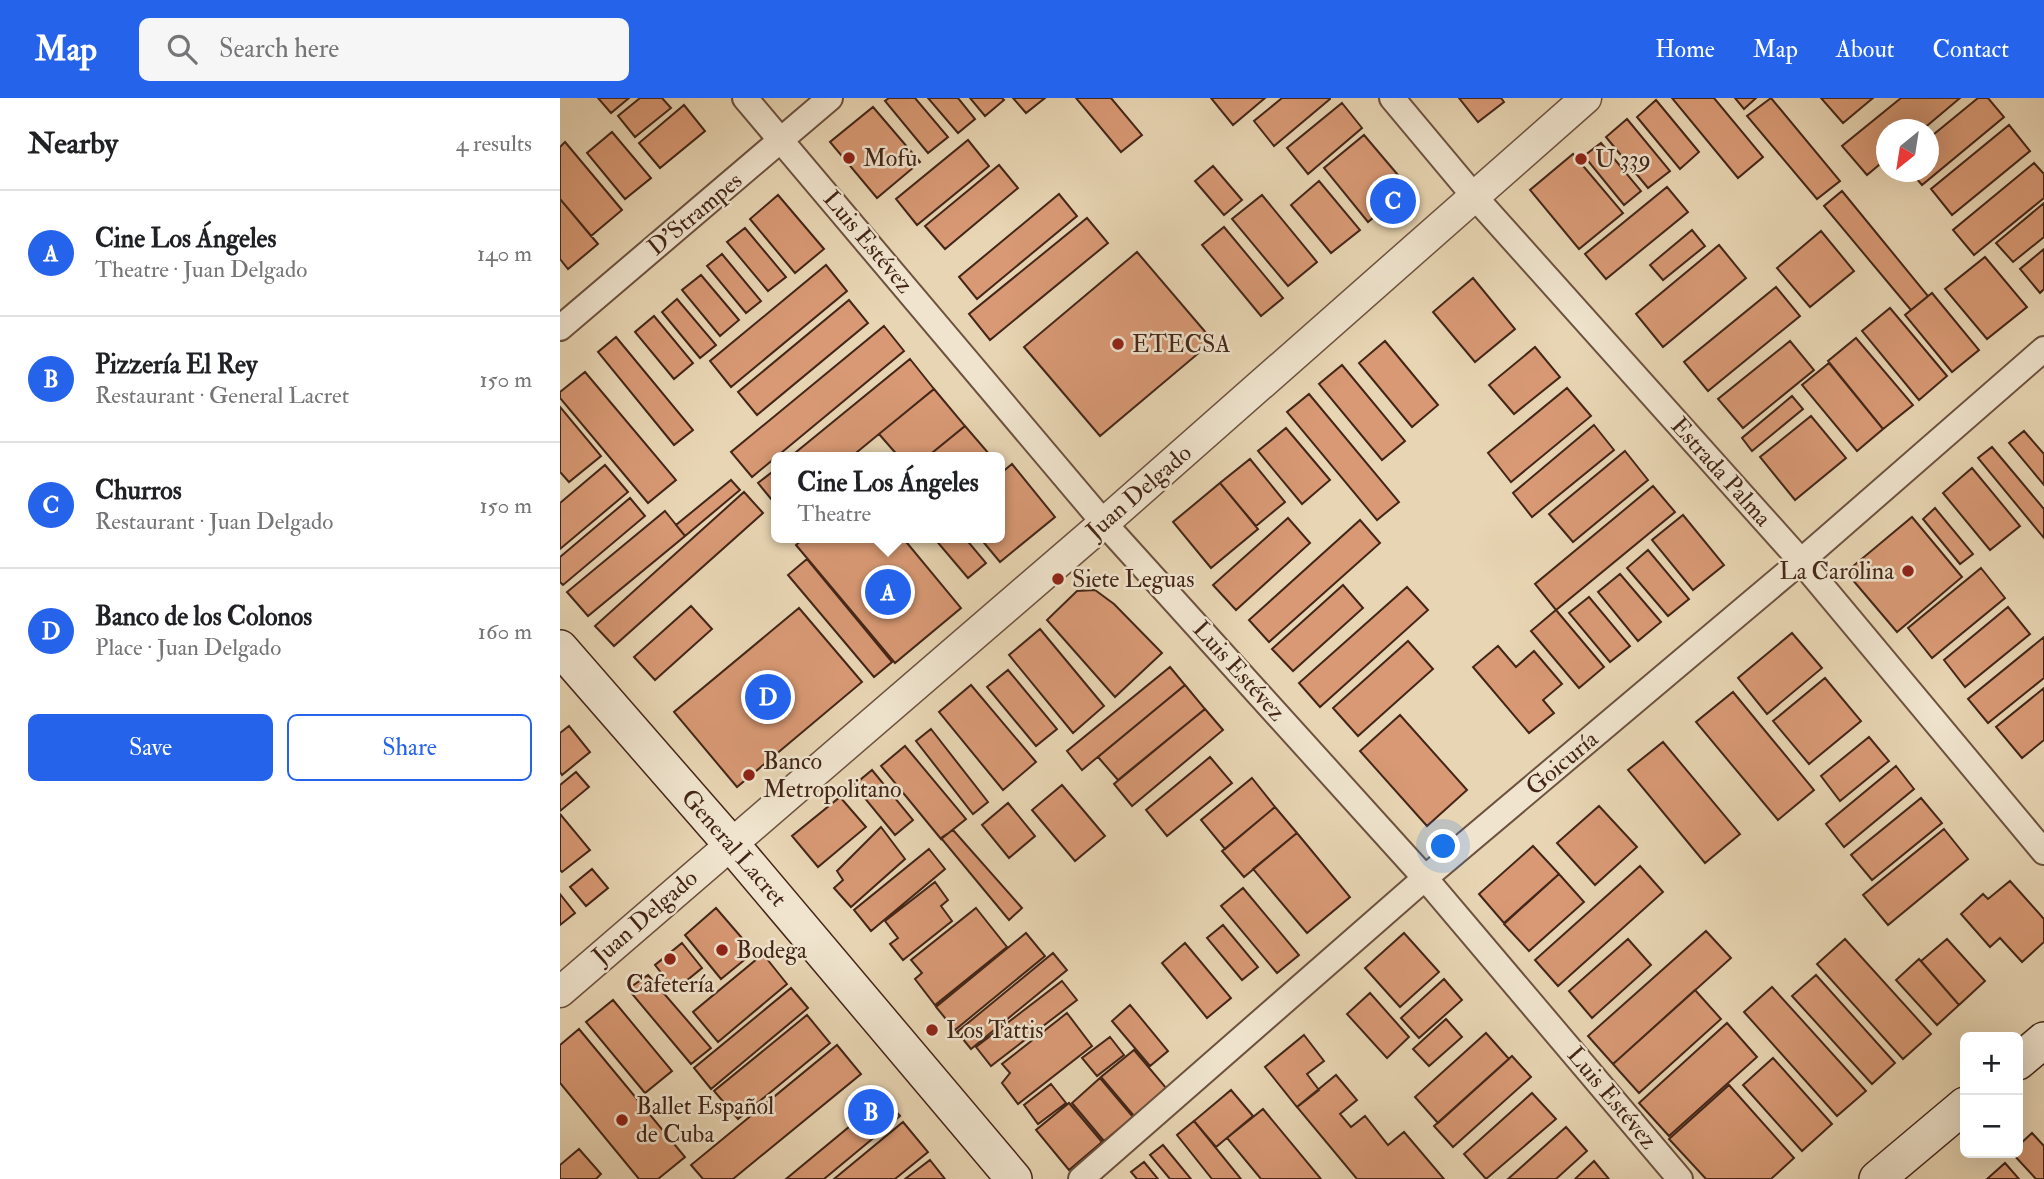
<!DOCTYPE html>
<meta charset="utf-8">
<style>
:root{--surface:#fff;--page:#f6f6f6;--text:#202124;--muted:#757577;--line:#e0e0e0;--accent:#2563eb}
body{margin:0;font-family:"IM FELL Double Pica",serif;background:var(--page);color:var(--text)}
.controls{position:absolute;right:21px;bottom:21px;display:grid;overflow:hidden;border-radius:10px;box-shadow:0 7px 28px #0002}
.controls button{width:63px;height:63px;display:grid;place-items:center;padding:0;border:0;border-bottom:2px solid var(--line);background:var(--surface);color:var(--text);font:35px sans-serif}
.compass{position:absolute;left:1316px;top:21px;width:63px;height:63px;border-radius:50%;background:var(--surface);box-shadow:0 7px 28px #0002;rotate:210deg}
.you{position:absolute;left:884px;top:749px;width:24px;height:24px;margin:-18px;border:5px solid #fff;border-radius:50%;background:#1a73e8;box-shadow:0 0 0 10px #1a73e833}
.badge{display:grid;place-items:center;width:46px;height:46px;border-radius:50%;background:var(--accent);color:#fff;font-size:23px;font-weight:700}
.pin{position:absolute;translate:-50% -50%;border:4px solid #fff;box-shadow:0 2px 7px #0006}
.popup{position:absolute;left:211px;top:354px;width:234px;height:91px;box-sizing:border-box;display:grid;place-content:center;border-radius:10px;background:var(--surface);filter:drop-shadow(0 2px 5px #0005);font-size:23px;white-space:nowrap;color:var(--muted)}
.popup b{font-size:26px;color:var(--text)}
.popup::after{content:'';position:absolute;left:50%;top:100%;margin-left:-14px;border:14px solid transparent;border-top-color:var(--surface)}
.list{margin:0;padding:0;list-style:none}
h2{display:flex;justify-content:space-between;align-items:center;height:91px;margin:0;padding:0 28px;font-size:30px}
h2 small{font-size:23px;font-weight:400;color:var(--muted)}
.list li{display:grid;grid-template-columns:46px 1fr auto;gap:21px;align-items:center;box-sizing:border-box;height:126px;padding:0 28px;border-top:2px solid var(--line)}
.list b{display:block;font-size:26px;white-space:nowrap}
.list p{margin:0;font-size:23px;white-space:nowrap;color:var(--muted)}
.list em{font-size:23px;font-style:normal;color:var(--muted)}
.actions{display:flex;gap:14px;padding:21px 28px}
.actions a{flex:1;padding:16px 0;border:2px solid var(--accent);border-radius:10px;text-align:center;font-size:24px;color:var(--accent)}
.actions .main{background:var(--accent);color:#fff}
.icon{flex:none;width:38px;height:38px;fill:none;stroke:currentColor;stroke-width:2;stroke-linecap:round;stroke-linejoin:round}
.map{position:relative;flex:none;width:1484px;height:1081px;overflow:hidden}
header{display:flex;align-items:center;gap:42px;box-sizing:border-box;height:98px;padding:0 35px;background:var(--accent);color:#fff}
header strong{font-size:33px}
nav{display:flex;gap:38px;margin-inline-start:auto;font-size:24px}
.search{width:490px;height:63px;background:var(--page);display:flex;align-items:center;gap:18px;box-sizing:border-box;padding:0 24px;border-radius:10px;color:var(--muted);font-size:26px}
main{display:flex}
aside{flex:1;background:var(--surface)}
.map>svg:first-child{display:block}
.building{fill:#d89974;stroke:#442618;stroke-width:2}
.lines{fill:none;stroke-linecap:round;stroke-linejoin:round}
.minor-casing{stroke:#6d523f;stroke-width:28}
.tertiary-casing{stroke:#6d523f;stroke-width:33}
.secondary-casing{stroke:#442618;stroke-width:38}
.minor{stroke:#f0e4ce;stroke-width:24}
.tertiary{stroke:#f0e4ce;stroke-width:30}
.secondary{stroke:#f0e4ce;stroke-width:35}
.poi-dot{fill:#8f2418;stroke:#f0e4ce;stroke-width:2.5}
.labels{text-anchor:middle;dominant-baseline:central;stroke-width:5;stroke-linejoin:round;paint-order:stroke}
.poi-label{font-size:24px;fill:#442618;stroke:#f0e4ce;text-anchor:start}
.street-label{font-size:24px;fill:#442618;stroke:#f0e4ce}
</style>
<header>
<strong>Map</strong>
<div class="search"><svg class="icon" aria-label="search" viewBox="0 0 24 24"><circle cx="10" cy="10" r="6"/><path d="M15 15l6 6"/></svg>Search here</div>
<nav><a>Home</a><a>Map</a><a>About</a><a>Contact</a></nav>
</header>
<main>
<aside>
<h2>Nearby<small>4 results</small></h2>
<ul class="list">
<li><span class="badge">A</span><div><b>Cine Los Ángeles</b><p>Theatre · Juan Delgado</p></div><em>140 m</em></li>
<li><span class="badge">B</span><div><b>Pizzería El Rey</b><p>Restaurant · General Lacret</p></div><em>150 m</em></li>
<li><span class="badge">C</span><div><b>Churros</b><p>Restaurant · Juan Delgado</p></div><em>150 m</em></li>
<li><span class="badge">D</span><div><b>Banco de los Colonos</b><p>Place · Juan Delgado</p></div><em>160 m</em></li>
</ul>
<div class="actions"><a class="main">Save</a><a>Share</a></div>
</aside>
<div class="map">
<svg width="1484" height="1081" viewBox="0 0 1484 1081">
<rect width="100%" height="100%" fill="#e8d5b3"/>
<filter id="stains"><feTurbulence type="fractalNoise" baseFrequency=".00286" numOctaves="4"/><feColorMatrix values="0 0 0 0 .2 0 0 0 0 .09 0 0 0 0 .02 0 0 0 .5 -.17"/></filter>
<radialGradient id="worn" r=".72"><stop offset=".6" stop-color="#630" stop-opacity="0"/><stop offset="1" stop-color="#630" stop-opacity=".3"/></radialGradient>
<path class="building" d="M 38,0 L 69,0 L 51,15 Z
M 80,0 L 102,0 L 111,10 L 75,39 L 58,18 Z
M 329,0 L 355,0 L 388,39 L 368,55 L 325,3 Z
M 368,0 L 398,0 L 415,21 L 398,35 Z
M 410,0 L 442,0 L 444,2 L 425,18 Z
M 453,0 L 485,0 L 466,15 Z
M 516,0 L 551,0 L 582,37 L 561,54 Z
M 651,0 L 705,0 L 673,27 Z
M 722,0 L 770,0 L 770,1 L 714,48 L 694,23 Z
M 899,0 L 941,0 L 944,4 L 918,24 Z
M 1112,0 L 1154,0 L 1203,59 L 1178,80 Z
M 1175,0 L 1196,0 L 1184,11 Z
M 1211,0 L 1280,83 L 1257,101 L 1187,18 Z
M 1261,0 L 1313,0 L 1283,25 Z
M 1341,0 L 1400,0 L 1362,32 L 1326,32 L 1326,61 L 1307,77 L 1282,48 Z
M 1418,0 L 1428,0 L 1444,19 L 1362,87 L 1351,74 L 1368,74 L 1368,41 Z
M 1096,2 L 1139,54 L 1120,71 L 1077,19 Z
M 782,5 L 802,30 L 748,76 L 727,50 Z
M 124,7 L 145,33 L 100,70 L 79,45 Z
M 313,9 L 360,64 L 317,100 L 270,44 Z
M 1067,21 L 1110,73 L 1088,90 L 1046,39 Z
M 1449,27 L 1470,53 L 1392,117 L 1371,91 Z
M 52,34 L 91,80 L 65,101 L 27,55 Z
M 804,37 L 849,90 L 808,124 L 764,70 Z
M 408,42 L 429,68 L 357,127 L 336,101 Z
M 5,44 L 62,112 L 31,138 L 0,101 L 0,49 Z
M 1041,45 L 1081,93 L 1064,107 L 1024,58 Z
M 1013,56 L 1063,115 L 1019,151 L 970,92 Z
M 1474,65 L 1484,76 L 1484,100 L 1414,157 L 1393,132 Z
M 439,67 L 458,90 L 385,151 L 365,128 Z
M 653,68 L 682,102 L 664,117 L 635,83 Z
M 759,83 L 800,132 L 771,155 L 731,107 Z
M 1107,89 L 1128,114 L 1046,181 L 1025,156 Z
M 1282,93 L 1368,198 L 1351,212 L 1264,108 Z
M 499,96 L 517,118 L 417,201 L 399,179 Z
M 218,97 L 264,151 L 235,175 L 190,121 Z
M 702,97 L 757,164 L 728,188 L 672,121 Z
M 0,101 L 38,146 L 8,171 L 0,161 Z
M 1484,105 L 1484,139 L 1453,164 L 1436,145 Z
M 527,120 L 548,145 L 430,242 L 409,216 Z
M 664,129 L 723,200 L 701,218 L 642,147 Z
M 185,130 L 226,179 L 208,193 L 167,144 Z
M 1132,132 L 1145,148 L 1103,182 L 1090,167 Z
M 1261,133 L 1294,173 L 1250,209 L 1217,170 Z
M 1159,147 L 1186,180 L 1103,249 L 1076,216 Z
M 1484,151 L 1484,191 L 1480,195 L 1460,171 Z
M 577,154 L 653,243 L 540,338 L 464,249 Z
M 162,156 L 201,203 L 186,215 L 147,168 Z
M 1425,159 L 1467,209 L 1427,241 L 1385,191 Z
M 266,167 L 287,193 L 171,289 L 150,263 Z
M 141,177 L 179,222 L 160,238 L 122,192 Z
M 913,180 L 955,231 L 915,264 L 873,214 Z
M 1216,189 L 1240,218 L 1148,293 L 1124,264 Z
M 1372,195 L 1419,252 L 1392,274 L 1345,217 Z
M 117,201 L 156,247 L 140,260 L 102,214 Z
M 289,202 L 308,225 L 197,317 L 178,294 Z
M 1330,210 L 1387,278 L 1359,302 L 1302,233 Z
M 94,218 L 133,265 L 114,281 L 75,234 Z
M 324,228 L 344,253 L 192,379 L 171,354 Z
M 56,239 L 133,332 L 114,347 L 38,254 Z
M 1296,240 L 1353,307 L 1323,331 L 1268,263 Z
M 825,243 L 878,307 L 852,329 L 799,265 Z
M 1230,243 L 1254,272 L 1183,330 L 1158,301 Z
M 975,249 L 1000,279 L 954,316 L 929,287 Z
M 350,261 L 374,291 L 319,336 L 291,359 L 230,359 Z
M 1269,265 L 1323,331 L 1297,353 L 1242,287 Z
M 782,267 L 845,343 L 822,362 L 759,286 Z
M 25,274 L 116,382 L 88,405 L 0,300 L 0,294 Z
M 1007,290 L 1031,318 L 951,384 L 928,355 Z
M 374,291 L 405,328 L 367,359 L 339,359 L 319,336 Z
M 749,296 L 839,404 L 817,422 L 727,314 Z
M 1232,298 L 1243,311 L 1192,353 L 1182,340 Z
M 0,309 L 41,358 L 9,384 L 0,374 Z
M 1251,318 L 1286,360 L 1235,402 L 1200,359 Z
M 1034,327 L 1054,352 L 972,419 L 953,395 Z
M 405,328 L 430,357 L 427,359 L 367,359 Z
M 726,330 L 770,382 L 742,406 L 698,353 Z
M 1464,333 L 1484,356 L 1484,387 L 1449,345 Z
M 1432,349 L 1484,411 L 1484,440 L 1418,360 Z
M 1065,353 L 1088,382 L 1013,444 L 989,416 Z
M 690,361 L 725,404 L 696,428 L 660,385 Z
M 452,366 L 495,419 L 440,464 L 420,440 L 440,440 L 440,376 Z
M 45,367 L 68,394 L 0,451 L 0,405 Z
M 1412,370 L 1460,428 L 1430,452 L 1383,395 Z
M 216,371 L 216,407 L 198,385 Z
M 171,382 L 180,392 L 125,438 L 116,427 Z
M 660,385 L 698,431 L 651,470 L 613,424 Z
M 1093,388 L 1115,414 L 996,512 L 975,486 Z
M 184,394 L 203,415 L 54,548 L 35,528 Z
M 70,400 L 85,418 L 3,487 L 0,484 L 0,459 Z
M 1375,410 L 1413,456 L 1400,466 L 1363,421 Z
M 105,413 L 125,438 L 28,518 L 7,494 Z
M 1123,417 L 1164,467 L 1133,492 L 1092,442 Z
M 1352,419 L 1402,479 L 1337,534 L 1286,474 Z
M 728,420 L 750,445 L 676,512 L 653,487 Z
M 800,422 L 820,445 L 709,544 L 689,522 Z
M 244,440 L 343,440 L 401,510 L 335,565 L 236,447 Z
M 374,440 L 405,440 L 426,465 L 408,480 Z
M 1088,452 L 1129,501 L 1108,518 L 1067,470 Z
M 247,461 L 332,564 L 314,579 L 228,477 Z
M 1421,470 L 1445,500 L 1372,560 L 1348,530 Z
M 1060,476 L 1101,524 L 1078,543 L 1038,494 Z
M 783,487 L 803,510 L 733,573 L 712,551 Z
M 847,489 L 868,512 L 760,609 L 739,585 Z
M 535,492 L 554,506 L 602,555 L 555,599 L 487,522 L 517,493 Z
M 1029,499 L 1070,548 L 1050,564 L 1009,515 Z
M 131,508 L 152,531 L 95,582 L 74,559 Z
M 1448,509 L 1470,536 L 1405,589 L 1384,562 Z
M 239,510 L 302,584 L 177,689 L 114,614 Z
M 996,512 L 1044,569 L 1019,590 L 971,533 Z
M 480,531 L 544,608 L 513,635 L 449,557 Z
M 1232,535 L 1262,570 L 1207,616 L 1178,580 Z
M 1484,539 L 1484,580 L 1428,625 L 1408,601 Z
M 848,543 L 873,571 L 798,638 L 773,610 Z
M 938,548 L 956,569 L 974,553 L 1002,586 L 983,602 L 994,615 L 969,635 L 913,569 Z
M 610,569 L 625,587 L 522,672 L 507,653 Z
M 448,572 L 497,631 L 476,648 L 427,589 Z
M 1265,580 L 1301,623 L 1249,666 L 1213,623 Z
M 411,587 L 476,664 L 443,692 L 379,614 Z
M 625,587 L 645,611 L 558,682 L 538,659 Z
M 1484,590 L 1484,642 L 1462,660 L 1436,629 Z
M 1173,594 L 1254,692 L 1218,722 L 1136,624 Z
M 645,611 L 663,632 L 572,708 L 554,686 Z
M 840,617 L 907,692 L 867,728 L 800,653 Z
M 9,628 L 30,654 L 2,677 L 0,674 L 0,635 Z
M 371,631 L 428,704 L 413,716 L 356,643 Z
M 1309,639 L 1329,663 L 1280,703 L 1261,678 Z
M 1103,644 L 1180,736 L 1145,765 L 1068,672 Z
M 345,648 L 406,721 L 381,741 L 321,668 Z
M 650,659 L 672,685 L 607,738 L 586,712 Z
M 1336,668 L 1354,691 L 1284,749 L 1266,726 Z
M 312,672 L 353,722 L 335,737 L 294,687 Z
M 16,674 L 29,689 L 0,713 L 0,687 Z
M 692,680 L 715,709 L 665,751 L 641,722 Z
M 502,687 L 545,738 L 515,763 L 472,712 Z
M 280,699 L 306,729 L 258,769 L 232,738 Z
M 1361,700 L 1382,725 L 1312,782 L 1291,757 Z
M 448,705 L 475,738 L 449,760 L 422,727 Z
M 1039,708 L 1077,749 L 1035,787 L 997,745 Z
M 715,709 L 737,735 L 684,779 L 662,753 Z
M 0,716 L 30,752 L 2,774 L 0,772 Z
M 321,729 L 345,761 L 291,809 L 274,790 L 283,782 L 277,773 Z
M 1384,731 L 1408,761 L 1328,827 L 1303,797 Z
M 393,732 L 462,810 L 449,822 L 381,740 Z
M 737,735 L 790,799 L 747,835 L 693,771 Z
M 973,748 L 999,776 L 944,825 L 919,796 Z
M 369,751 L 385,771 L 311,833 L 294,812 Z
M 1080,768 L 1103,794 L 998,888 L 975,862 Z
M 32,771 L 48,790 L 26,808 L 10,789 Z
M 999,776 L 1024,804 L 969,853 L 944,826 Z
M 1450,783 L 1484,821 L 1484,844 L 1462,864 L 1440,840 L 1430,849 L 1401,816 L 1423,796 L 1428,801 Z
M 375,784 L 388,802 L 381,808 L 392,823 L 343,862 L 330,846 L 338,840 L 325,823 Z
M 683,790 L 739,857 L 717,875 L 661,808 Z
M 0,796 L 15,815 L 0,827 Z
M 156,810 L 194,854 L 161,881 L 125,837 Z
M 416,810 L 447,849 L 375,907 L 355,881 L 362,875 L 351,862 Z
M 663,827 L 698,869 L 682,882 L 647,840 Z
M 1146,833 L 1171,860 L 1053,966 L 1028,938 Z
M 466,835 L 485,858 L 395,932 L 376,909 Z
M 844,835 L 879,874 L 840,909 L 805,870 Z
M 1068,841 L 1091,867 L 1032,920 L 1009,893 Z
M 1285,841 L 1371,936 L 1343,961 L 1257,866 Z
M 1387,841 L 1425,883 L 1399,907 L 1361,863 Z
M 122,845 L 142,870 L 115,892 L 95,867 Z
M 625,845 L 671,900 L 647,920 L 602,865 Z
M 493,855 L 507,872 L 411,951 L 397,934 Z
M 203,856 L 227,886 L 158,944 L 133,914 Z
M 1359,861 L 1399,907 L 1377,927 L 1336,882 Z
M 88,877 L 151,950 L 131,966 L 68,891 Z
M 1256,877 L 1335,965 L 1312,986 L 1232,898 Z
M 884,881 L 902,902 L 859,940 L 841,920 Z
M 502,883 L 517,902 L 431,968 L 416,949 Z
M 1212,889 L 1306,993 L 1277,1018 L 1184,914 Z
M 231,890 L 248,910 L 151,991 L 134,970 Z
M 1135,892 L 1161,921 L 1079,995 L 1053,966 Z
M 810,895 L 849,939 L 827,960 L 787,916 Z
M 53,902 L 112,973 L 85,995 L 26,924 Z
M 570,907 L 608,953 L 590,968 L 552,923 Z
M 507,915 L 532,948 L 458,1006 L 442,985 L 450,975 L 442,966 Z
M 247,917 L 270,945 L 178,1021 L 154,993 Z
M 886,921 L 902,939 L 869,968 L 853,951 Z
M 1167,925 L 1197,959 L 1109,1038 L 1079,1005 Z
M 19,931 L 125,1059 L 98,1081 L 79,1081 L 0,985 L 0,947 Z
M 926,935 L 949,961 L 878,1025 L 855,999 Z
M 744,937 L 764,963 L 747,976 L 759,992 L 737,1009 L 705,969 Z
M 550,939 L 564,957 L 537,978 L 522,960 Z
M 277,947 L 301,976 L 173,1081 L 143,1081 L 131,1067 Z
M 574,952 L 607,991 L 574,1018 L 541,979 Z
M 952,958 L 971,979 L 893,1049 L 874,1028 Z
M 1213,960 L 1272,1026 L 1242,1053 L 1183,987 Z
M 776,977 L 797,1002 L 780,1016 L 791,1029 L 805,1018 L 828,1047 L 844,1034 L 884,1081 L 797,1081 L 737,1009 Z
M 540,980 L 573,1019 L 544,1043 L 512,1005 Z
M 491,986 L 506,1005 L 478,1026 L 464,1007 Z
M 1169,987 L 1234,1060 L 1211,1081 L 1146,1081 L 1109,1041 Z
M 671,992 L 693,1018 L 656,1049 L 634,1023 Z
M 972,995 L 996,1021 L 926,1081 L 904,1056 Z
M 324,1000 L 340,1018 L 264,1081 L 226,1081 Z
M 509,1005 L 542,1044 L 509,1072 L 476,1032 Z
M 703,1011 L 761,1081 L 701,1081 L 667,1040 Z
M 634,1023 L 681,1081 L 652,1081 L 617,1037 Z
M 343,1024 L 368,1054 L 335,1081 L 274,1081 Z
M 1006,1029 L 1027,1053 L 996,1081 L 948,1081 Z
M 1472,1035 L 1484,1048 L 1484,1081 L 1476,1081 L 1452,1055 L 1458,1055 L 1458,1048 Z
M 603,1047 L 631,1081 L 610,1081 L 590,1057 Z
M 19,1051 L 41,1076 L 36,1081 L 0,1081 L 0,1067 Z
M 370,1062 L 385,1081 L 345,1081 Z
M 1034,1063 L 1049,1081 L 1015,1081 Z
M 584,1064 L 598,1081 L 577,1081 L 571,1074 Z
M 1445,1065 L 1459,1081 L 1427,1081 Z"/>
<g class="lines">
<defs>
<path id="minor" d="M 185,0 L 544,425 L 865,780 L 1120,1081
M 832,0 L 914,98 L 1241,463 L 1484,754
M 0,230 L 270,0
M 521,1081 L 865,780 L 1241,463 L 1484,251"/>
<path id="tertiary" d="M 0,894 L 544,425 L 1026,0"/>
<path id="secondary" d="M 0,550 L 171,746 L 454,1081
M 1458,964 L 1484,942
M 1317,1081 L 1405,1007"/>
</defs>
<use href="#minor" class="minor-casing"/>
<use href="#tertiary" class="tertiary-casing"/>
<use href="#secondary" class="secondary-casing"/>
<use href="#minor" class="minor"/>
<use href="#tertiary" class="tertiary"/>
<use href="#secondary" class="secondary"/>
</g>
<g class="poi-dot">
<circle cx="289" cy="60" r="7"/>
<circle cx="1021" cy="61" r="7"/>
<circle cx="558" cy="246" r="7"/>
<circle cx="1348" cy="473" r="7"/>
<circle cx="498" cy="481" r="7"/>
<circle cx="189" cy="677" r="7"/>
<circle cx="162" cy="852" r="7"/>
<circle cx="110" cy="861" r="7"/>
<circle cx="372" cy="932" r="7"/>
<circle cx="62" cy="1022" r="7"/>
</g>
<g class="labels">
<g class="poi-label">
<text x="303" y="60">Mofu</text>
<text x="1035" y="61">U 339</text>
<text x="572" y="246">ETECSA</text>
<text x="1334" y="473" text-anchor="end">La Carolina</text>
<text x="512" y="481">Siete Leguas</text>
<text x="203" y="663">Banco<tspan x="203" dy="28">Metropolitano</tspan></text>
<text x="176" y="852">Bodega</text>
<text x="110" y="886" text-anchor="middle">Cafetería</text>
<text x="386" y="932">Los Tattis</text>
<text x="76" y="1008">Ballet Español<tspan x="76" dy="28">de Cuba</tspan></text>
</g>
<g class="street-label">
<text transform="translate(135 116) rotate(-40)">D'Strampes</text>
<text transform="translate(308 144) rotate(50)">Luis Estévez</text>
<text transform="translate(1161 374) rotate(48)">Estrada Palma</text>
<text transform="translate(579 394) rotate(-41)">Juan Delgado</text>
<text transform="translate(679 573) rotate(48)">Luis Estévez</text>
<text transform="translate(1002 665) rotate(-40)">Goicuría</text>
<text transform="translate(174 750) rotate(49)">General Lacret</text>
<text transform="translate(85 819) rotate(-41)">Juan Delgado</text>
<text transform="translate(1052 1000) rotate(50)">Luis Estévez</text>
</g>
</g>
<rect width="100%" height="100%" filter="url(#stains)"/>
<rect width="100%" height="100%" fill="url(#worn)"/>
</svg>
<div class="controls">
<button>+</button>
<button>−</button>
</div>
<svg class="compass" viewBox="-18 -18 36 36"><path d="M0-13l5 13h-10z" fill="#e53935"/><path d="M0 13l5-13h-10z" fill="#757577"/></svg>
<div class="you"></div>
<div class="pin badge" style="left:328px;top:494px">A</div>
<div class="popup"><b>Cine Los Ángeles</b>Theatre</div>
<div class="pin badge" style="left:311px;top:1014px">B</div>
<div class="pin badge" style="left:833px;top:103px">C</div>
<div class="pin badge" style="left:208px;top:599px">D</div>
</div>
</main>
